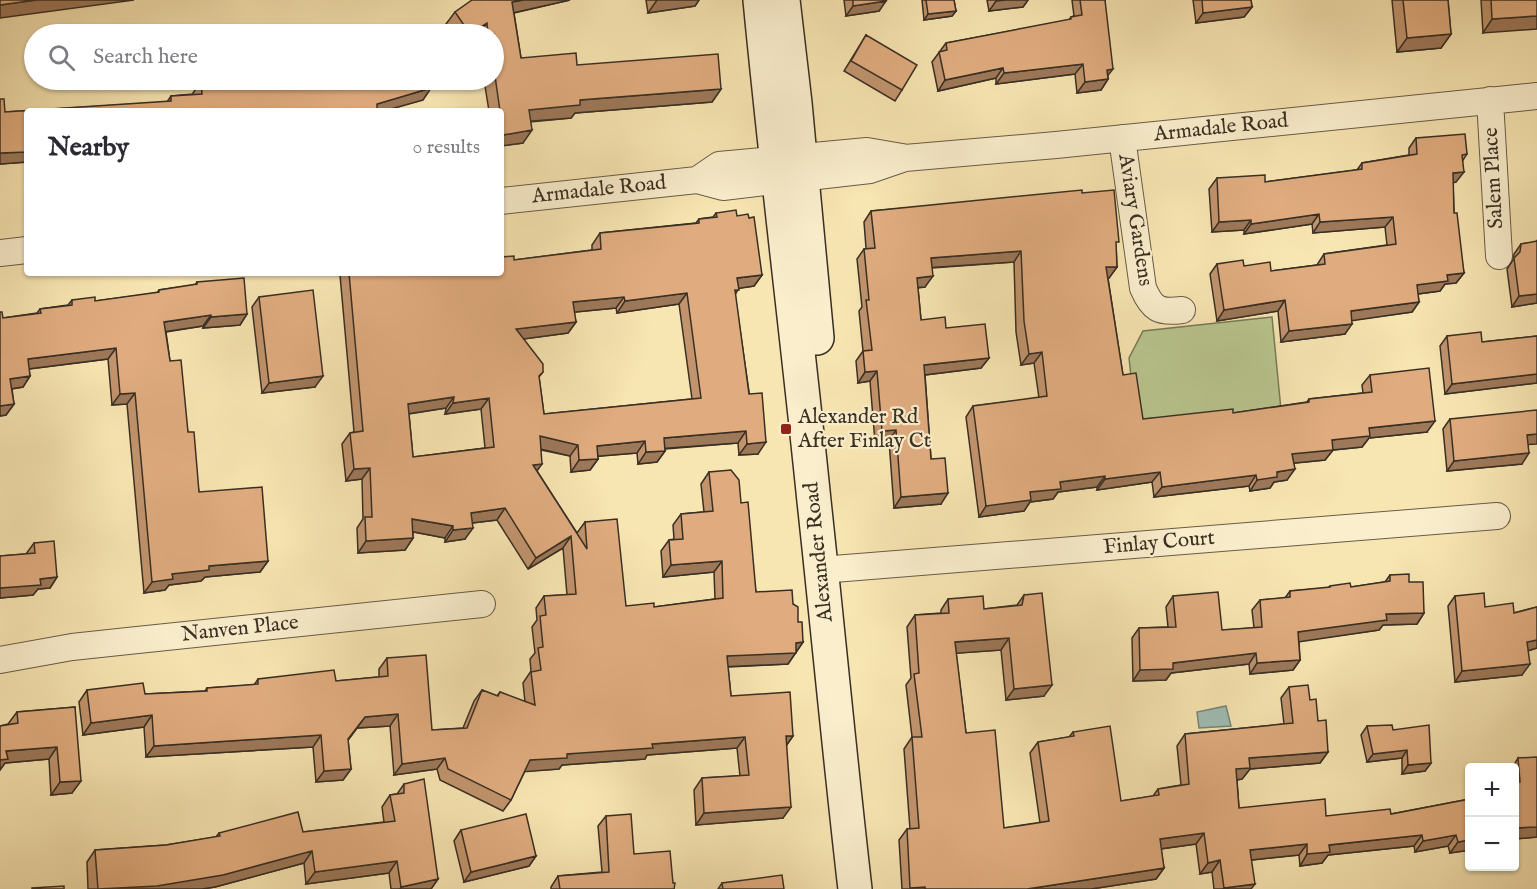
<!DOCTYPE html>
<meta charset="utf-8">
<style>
:root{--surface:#fff;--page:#f2f2f3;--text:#2b2b33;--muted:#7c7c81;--line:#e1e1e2}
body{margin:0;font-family:"IM FELL English",serif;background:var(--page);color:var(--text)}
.controls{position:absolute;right:18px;bottom:18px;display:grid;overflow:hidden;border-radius:6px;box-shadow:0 2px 4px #0004}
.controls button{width:54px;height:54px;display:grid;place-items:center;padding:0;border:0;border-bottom:2px solid var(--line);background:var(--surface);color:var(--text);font:30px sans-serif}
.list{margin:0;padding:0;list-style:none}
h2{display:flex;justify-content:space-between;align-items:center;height:78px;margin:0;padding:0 24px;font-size:26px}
h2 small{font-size:20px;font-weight:400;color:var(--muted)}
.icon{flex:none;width:33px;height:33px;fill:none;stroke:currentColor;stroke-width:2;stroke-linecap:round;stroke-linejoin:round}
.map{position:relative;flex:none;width:1537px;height:889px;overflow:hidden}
.search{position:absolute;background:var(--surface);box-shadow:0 2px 4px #0004;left:24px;top:24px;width:480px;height:66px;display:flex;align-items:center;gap:15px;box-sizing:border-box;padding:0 21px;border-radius:33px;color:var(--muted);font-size:22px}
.panel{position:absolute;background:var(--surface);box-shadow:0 2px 4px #0004;left:24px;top:108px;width:480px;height:168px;border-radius:6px}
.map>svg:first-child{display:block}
.green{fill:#b9c58e;stroke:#797a58;stroke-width:1.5}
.water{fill:#9fbdb4;stroke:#76847a;stroke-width:1.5}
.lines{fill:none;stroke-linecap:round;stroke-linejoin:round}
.minor-casing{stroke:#685c47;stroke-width:28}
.secondary-casing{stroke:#392f23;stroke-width:36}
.minor{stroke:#faeecd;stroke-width:26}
.secondary{stroke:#faeecd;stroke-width:33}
.wall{fill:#c1946d;stroke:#392f23;stroke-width:1.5;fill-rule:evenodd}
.shaded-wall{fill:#9d7859;stroke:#392f23;stroke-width:1.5}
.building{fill:#e0ac7f;stroke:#392f23;stroke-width:1.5;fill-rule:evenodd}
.poi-dot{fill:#8f2418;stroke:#faeecd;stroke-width:2}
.labels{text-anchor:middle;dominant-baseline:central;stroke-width:4.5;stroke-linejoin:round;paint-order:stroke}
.street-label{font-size:21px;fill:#392f23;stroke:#faeecd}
.poi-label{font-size:21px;fill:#392f23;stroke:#faeecd;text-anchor:start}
</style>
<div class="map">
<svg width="1537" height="889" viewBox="0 0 1537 889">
<rect width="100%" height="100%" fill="#f7e5b2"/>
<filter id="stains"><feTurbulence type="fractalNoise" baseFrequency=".00333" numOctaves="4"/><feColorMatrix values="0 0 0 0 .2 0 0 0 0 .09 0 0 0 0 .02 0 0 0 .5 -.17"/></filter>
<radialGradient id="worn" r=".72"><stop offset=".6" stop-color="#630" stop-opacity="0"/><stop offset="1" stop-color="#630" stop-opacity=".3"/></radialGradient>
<path class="green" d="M 1272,317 L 1281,410 L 1136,425 L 1129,358 L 1143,331 Z"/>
<path class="water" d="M 1226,706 L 1231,726 L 1199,728 L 1197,712 Z"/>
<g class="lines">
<defs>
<path id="minor" d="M 1490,100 L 1499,256
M 1122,138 L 1143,288 C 1152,309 1159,313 1182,310
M 697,180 L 719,165 L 867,151 L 902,157
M 501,201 L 697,180 L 723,187 L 870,170 L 905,158 L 1056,145 L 1537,96
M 0,253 L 27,250
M 821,570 L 1497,516
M 0,660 L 72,647 L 128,641 L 482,604"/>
<path id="secondary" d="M 760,0 C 776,167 797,334 814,501 C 828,630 840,760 855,889
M 783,0 L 795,103 L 817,338"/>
</defs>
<use href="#minor" class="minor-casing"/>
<use href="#secondary" class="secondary-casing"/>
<use href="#minor" class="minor"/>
<use href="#secondary" class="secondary"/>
</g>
<path class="wall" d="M 570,0 L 514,13 L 521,58 L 577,65 L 721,89 L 712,102 L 575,113 L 571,118 L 530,122 L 523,143 L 501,146 L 501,111 L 489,111 L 484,80 L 494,80 L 494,34 L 453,34 L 446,24 L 455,12 Z
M 646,0 L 699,0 L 695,6 L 648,13 Z
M 844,0 L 886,0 L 879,11 L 846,16 Z
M 922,0 L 954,0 L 956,11 L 952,16 L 924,20 Z
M 987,0 L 1028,0 L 1023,7 L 989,11 Z
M 1072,0 L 1105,0 L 1108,79 L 1101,90 L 1077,93 L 1075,74 L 996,84 L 996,78 L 938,91 L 932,62 L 946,43 L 1069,20 L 1071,17 L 1074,16 Z
M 1193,0 L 1251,0 L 1252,7 L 1244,17 L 1196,23 Z
M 1392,0 L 1448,0 L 1451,34 L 1441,48 L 1397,52 Z
M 1481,0 L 1537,0 L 1483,33 Z
M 866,35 L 902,90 L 895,101 L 844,71 Z
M 201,82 L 423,100 L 27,111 L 27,162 L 0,164 L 5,112 L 167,102 L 171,96 L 193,94 L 193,93 Z
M 1416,138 L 1467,154 L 1463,160 L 1456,182 L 1453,183 L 1454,213 L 1464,273 L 1456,283 L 1445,284 L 1440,291 L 1418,294 L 1419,302 L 1412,312 L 1352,320 L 1345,334 L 1281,342 L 1278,311 L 1217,321 L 1210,274 L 1217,264 L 1244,266 L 1271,271 L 1317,265 L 1324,254 L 1387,245 L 1385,227 L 1313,233 L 1312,224 L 1244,234 L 1244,230 L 1212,232 L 1209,189 L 1217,178 L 1265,182 L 1357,170 L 1362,163 L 1409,155 L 1409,148 Z
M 1082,193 L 1116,246 L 1117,267 L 1109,278 L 1108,278 L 1123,375 L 1143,419 L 1233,413 L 1307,402 L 1309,399 L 1363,393 L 1362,385 L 1370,375 L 1427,432 L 1369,438 L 1362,447 L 1333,450 L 1325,460 L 1294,463 L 1287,480 L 1274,482 L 1270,488 L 1250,491 L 1249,486 L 1154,497 L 1152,482 L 1097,490 L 1097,487 L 1058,492 L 1053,499 L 1030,502 L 1024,511 L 979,517 L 966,417 L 973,406 L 1039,398 L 1034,363 L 1021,365 L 1016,332 L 1014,262 L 932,268 L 925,287 L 918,288 L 921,320 L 946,328 L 989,358 L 981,368 L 925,375 L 931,459 L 941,504 L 894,508 L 889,441 L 875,442 L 870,381 L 858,383 L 856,361 L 863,351 L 859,311 L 862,307 L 857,259 L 864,249 L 866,248 L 864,222 L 871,211 Z
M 716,213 L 737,216 L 762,275 L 754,286 L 739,288 L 735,295 L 758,454 L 739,455 L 738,443 L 665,449 L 665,451 L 657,462 L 638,464 L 637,453 L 597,456 L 598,459 L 590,470 L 571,472 L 570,456 L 541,450 L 537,471 L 577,533 L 585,522 L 626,606 L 654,607 L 715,599 L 714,572 L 663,577 L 661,551 L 669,540 L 674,539 L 673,525 L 681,514 L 704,512 L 701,484 L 709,472 L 741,503 L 756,592 L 793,604 L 803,642 L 788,664 L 728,667 L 731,696 L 793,736 L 786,746 L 783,818 L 696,825 L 694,790 L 702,778 L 740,776 L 737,748 L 647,755 L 645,759 L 562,765 L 559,769 L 525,771 L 511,800 L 503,811 L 440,780 L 437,769 L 394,775 L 390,726 L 357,728 L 348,740 L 351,769 L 343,780 L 316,782 L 313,747 L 146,757 L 144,727 L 83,735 L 79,702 L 87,690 L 145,694 L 205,691 L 207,688 L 254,685 L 258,679 L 336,681 L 379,677 L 379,669 L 387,658 L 432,730 L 463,728 L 474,701 L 482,690 L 497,696 L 500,692 L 525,702 L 523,683 L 531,671 L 530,659 L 535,653 L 532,627 L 537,620 L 536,608 L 544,596 L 567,595 L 563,548 L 528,569 L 497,520 L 472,523 L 465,539 L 445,542 L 445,538 L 413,532 L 413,538 L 405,550 L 358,553 L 357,528 L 363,519 L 362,479 L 346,481 L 342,444 L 350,433 L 354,432 L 340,275 L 342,273 L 501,273 L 514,260 L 592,250 L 592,245 L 600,233 L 696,223 L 699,219 L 713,217 ZM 679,304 L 692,399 L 544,414 L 539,377 L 543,372 L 523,339 L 568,333 L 576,322 L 574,312 L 616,308 L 617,313 ZM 446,408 L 445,414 L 481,409 L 485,448 L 413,457 L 409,414 Z
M 1537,240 L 1537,303 L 1512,307 L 1507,269 L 1513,260 L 1514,254 L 1521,244 L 1536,242 Z
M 197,282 L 247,314 L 240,325 L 203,328 L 203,326 L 166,332 L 170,361 L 188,432 L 199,492 L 268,561 L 260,572 L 205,577 L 201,581 L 169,585 L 165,590 L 144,593 L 127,404 L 112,405 L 108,359 L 29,369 L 30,376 L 23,387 L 12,389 L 14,404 L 6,415 L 0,416 L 0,312 L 3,318 L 37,313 L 40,309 L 68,305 L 72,300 L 95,301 L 157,293 L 159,290 L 195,285 Z
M 259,297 L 315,387 L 262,393 L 252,307 Z
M 1447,336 L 1482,342 L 1537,336 L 1537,383 L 1445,394 L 1440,346 Z
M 1450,419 L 1528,444 L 1522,464 L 1447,471 L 1443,429 Z
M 34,543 L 57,577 L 50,588 L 38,589 L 33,595 L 0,598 L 0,556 L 26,554 Z
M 1390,575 L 1409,582 L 1424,613 L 1417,624 L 1383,625 L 1379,630 L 1299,641 L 1300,660 L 1293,670 L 1250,674 L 1249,664 L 1171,673 L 1166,680 L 1133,681 L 1132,638 L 1139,628 L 1168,627 L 1166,607 L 1173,596 L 1222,630 L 1254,628 L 1252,610 L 1260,600 L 1285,598 L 1290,591 L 1328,588 L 1330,586 L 1351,587 L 1385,582 Z
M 1024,595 L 1044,696 L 1006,700 L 1001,650 L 956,653 L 966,733 L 1004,828 L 1040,823 L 1030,753 L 1038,742 L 1069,737 L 1073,732 L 1121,801 L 1153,796 L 1158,789 L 1181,785 L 1177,746 L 1185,734 L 1284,724 L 1281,698 L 1289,687 L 1310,700 L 1328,752 L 1320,763 L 1250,769 L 1242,779 L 1237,780 L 1239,808 L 1326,816 L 1391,814 L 1470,799 L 1470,850 L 1450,853 L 1448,846 L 1415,852 L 1414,846 L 1328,855 L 1322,863 L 1300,866 L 1299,855 L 1251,860 L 1251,889 L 1214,889 L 1212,872 L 1200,874 L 1196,844 L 1161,849 L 1164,868 L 1156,879 L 1091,889 L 902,889 L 899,840 L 907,829 L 910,829 L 904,749 L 912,737 L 906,685 L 911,678 L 907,627 L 915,615 L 941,613 L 941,610 L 948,599 L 984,609 L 1017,605 Z
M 1455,596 L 1485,607 L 1514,613 L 1537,607 L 1537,648 L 1528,651 L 1522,675 L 1455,682 L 1448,606 Z
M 75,707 L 72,793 L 51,795 L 49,759 L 5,763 L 0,770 L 0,726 L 8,724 L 17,712 Z
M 1367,726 L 1393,730 L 1431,763 L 1425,771 L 1402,774 L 1402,758 L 1367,762 L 1361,735 Z
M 1518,758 L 1537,837 L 1515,839 L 1515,768 L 1512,768 Z
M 404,784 L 438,879 L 431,889 L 391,889 L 389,873 L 306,884 L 304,863 L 215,887 L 202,889 L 88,889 L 87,862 L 95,850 L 166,845 L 216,837 L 219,833 L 303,832 L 384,822 L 382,807 L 390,795 L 397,794 Z
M 606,816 L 634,854 L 673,883 L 674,889 L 551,889 L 551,887 L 558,876 L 602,872 L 598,826 Z
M 461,830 L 536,856 L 529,866 L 464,882 L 454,841 Z
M 722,883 L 784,889 L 718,889 Z"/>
<path class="shaded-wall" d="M 36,0 L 134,0 L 0,18 L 0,5 Z
M 523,0 L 570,0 L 504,15 L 512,2 Z
M 657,0 L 699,0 L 695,6 L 648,13 Z
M 1006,0 L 1028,0 L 1023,7 L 989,11 L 996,1 Z
M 886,1 L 879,11 L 846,16 L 853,6 Z
M 1252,7 L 1244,17 L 1196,23 L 1203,13 Z
M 956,11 L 952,16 L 924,20 L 928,14 Z
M 1537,16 L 1537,29 L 1483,33 L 1492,19 Z
M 487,23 L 479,34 L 470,34 Z
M 1451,34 L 1441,48 L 1397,52 L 1407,38 Z
M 1083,64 L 1075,74 L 996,84 L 1004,73 Z
M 1003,68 L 996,78 L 938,91 L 945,80 Z
M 1113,69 L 1105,79 L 1107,70 Z
M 1108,79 L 1101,90 L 1077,93 L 1085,82 Z
M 431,88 L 423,100 L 384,111 L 346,111 L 377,104 Z
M 721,89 L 712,102 L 575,113 L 571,118 L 520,122 L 529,110 L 580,100 Z
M 532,130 L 523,143 L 501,146 L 501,137 L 503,135 Z
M 27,152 L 27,162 L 0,164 L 0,153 Z
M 1464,172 L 1456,182 L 1446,183 L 1453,173 Z
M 1319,214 L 1312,224 L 1244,234 L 1251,224 Z
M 1393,217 L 1385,227 L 1313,233 L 1320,222 Z
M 1251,220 L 1244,230 L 1212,232 L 1219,222 Z
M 1021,251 L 1014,262 L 924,268 L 931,258 Z
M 1106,267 L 1117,267 L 1109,278 L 1099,278 Z
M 1464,273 L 1456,283 L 1445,284 L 1440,291 L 1410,295 L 1417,285 L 1447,275 Z
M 762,275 L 754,286 L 729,290 L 737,278 Z
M 933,276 L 925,287 L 909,288 L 917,278 Z
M 687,293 L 679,304 L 617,313 L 625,301 Z
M 1537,294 L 1537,303 L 1512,307 L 1519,296 Z
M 624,297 L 616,308 L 565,313 L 573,302 Z
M 1285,300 L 1278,311 L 1217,321 L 1224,310 Z
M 1419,302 L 1412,312 L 1343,322 L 1351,311 Z
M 247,314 L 240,325 L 203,328 L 211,317 Z
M 211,315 L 203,326 L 156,333 L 164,322 Z
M 576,322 L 568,333 L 508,341 L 516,329 Z
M 1352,324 L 1345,334 L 1281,342 L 1289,331 Z
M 116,348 L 108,359 L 20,370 L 28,359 Z
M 1042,352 L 1034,363 L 1021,365 L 1029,354 Z
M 989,358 L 981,368 L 916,376 L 924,365 Z
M 877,371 L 870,381 L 858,383 L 865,372 Z
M 1537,374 L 1537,383 L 1445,394 L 1452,384 Z
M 30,376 L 23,387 L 3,390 L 10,379 Z
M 323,376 L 315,387 L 262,393 L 269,383 Z
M 135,393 L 127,404 L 112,405 L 120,394 Z
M 454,397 L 446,408 L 400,415 L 408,404 Z
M 489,398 L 481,409 L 445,414 L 453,403 Z
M 14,404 L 6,415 L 0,416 L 0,406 Z
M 1435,421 L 1427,432 L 1369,438 L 1362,447 L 1333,450 L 1325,460 L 1285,464 L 1292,454 L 1369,428 Z
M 896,430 L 889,441 L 875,442 L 882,431 Z
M 746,431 L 738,443 L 656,449 L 664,438 Z
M 1537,434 L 1537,444 L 1520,445 L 1527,435 Z
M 540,436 L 578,445 L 570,456 L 532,447 Z
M 645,441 L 637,453 L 589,457 L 597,446 Z
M 766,442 L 758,454 L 739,455 L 747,444 Z
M 665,451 L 657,462 L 638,464 L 646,452 Z
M 1529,453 L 1522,464 L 1447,471 L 1454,461 Z
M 598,459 L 590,470 L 571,472 L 579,460 Z
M 542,464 L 534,475 L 533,465 Z
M 370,468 L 362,479 L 346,481 L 354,469 Z
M 1295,469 L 1287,480 L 1274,482 L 1270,488 L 1250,491 L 1257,480 L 1277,472 Z
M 1160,472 L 1152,482 L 1097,490 L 1105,479 Z
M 1256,475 L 1249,486 L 1154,497 L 1162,487 Z
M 1105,476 L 1097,487 L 1058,492 L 1053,499 L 1030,502 L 1024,511 L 979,517 L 986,506 L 1060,482 Z
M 948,493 L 941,504 L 894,508 L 901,497 Z
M 505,508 L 497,520 L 463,524 L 471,513 Z
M 412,519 L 453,526 L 445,538 L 404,530 Z
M 473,528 L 465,539 L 445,542 L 453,530 Z
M 571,536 L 563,548 L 528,569 L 536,558 Z
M 413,538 L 405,550 L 358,553 L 366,541 Z
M 268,561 L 260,572 L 205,577 L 201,581 L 169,585 L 165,590 L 144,593 L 152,582 L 172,574 L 209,566 Z
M 722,561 L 714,572 L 663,577 L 671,565 Z
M 57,577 L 50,588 L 38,589 L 33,595 L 0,598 L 0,588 L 40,579 Z
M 1424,613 L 1417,624 L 1383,625 L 1379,630 L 1291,643 L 1298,632 L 1386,614 Z
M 1009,638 L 1001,650 L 947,654 L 955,642 Z
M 1537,640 L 1537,648 L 1520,653 L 1527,642 Z
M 803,642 L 788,664 L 719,667 L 727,656 L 796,643 Z
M 1256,653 L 1249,664 L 1171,673 L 1166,680 L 1133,681 L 1140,670 L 1173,663 Z
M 1300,660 L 1293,670 L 1250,674 L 1257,663 Z
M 1530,664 L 1522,675 L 1455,682 L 1462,671 Z
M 1052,685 L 1044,696 L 1006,700 L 1014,689 Z
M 398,714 L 390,726 L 357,728 L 340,751 L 365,717 Z
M 152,715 L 144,727 L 83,735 L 91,723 Z
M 321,735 L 313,747 L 146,757 L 154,746 Z
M 786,736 L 793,736 L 785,747 Z
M 745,737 L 737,748 L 647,755 L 645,759 L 562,765 L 559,769 L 522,772 L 530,760 L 567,754 L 652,744 Z
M 57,747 L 49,759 L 5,763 L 0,770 L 0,760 L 6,751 Z
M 1407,750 L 1402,758 L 1367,762 L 1373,754 Z
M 1328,752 L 1320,763 L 1250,769 L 1242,779 L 1228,781 L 1236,769 L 1249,758 Z
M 445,758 L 437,769 L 394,775 L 402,764 Z
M 1431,763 L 1425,771 L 1402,774 L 1408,765 Z
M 351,769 L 343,780 L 316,782 L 324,771 Z
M 81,781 L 72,793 L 51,795 L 60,782 Z
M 791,807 L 783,818 L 696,825 L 704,813 Z
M 1537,827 L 1537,837 L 1515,839 L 1515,828 Z
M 1204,833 L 1196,844 L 1152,850 L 1160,839 Z
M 1422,835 L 1414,846 L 1328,855 L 1322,863 L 1300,866 L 1307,854 L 1329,845 Z
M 1456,835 L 1448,846 L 1415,852 L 1423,841 Z
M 1470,840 L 1470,850 L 1450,853 L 1458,842 Z
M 1307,844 L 1299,855 L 1242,861 L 1250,850 Z
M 312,851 L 304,863 L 215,887 L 202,889 L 102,889 Z
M 536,856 L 529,866 L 464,882 L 471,872 Z
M 1220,860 L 1212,872 L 1200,874 L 1208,863 Z
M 397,861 L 389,873 L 306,884 L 315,872 Z
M 1164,868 L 1156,879 L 1091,889 L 1027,889 Z
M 438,879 L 431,889 L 400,889 L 401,887 Z
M 1255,884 L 1251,889 L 1223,889 L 1224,888 Z"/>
<path class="building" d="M 0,0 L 36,0 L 0,5 Z
M 472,0 L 523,0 L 512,2 L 521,58 L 576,53 L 577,65 L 718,54 L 721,89 L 580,100 L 580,105 L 529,110 L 532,130 L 503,135 L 501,120 L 501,111 L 500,111 L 494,69 L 494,34 L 488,34 L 487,23 L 470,34 L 455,12 Z
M 853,0 L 886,0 L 886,1 L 853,6 Z
M 926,0 L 954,0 L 956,11 L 928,14 Z
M 1080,0 L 1105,0 L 1113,69 L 1107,70 L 1108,79 L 1085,82 L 1083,64 L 1004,73 L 1003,68 L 945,80 L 939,52 L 947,50 L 946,43 L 1071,19 L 1071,17 L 1082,15 Z
M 1202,0 L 1251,0 L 1252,7 L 1203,13 Z
M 1403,0 L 1448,0 L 1451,34 L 1407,38 Z
M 1491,0 L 1537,0 L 1537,16 L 1492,19 Z
M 866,35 L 917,65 L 902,90 L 851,61 Z
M 247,80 L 429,80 L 431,88 L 377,104 L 377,110 L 27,111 L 27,152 L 0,153 L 0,99 L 4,99 L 5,112 L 171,101 L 171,96 L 202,94 L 201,82 Z
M 1465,134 L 1467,154 L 1462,155 L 1464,172 L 1453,173 L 1454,213 L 1457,213 L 1464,273 L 1447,275 L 1448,281 L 1417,285 L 1419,302 L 1351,311 L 1352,324 L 1289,331 L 1285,300 L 1224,310 L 1217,264 L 1243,260 L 1244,266 L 1270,262 L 1271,271 L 1325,264 L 1324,254 L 1396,244 L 1393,217 L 1320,222 L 1319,214 L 1251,224 L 1251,220 L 1219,222 L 1217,178 L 1265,175 L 1265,182 L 1362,169 L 1362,163 L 1417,154 L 1416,138 Z
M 1082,190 L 1082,193 L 1114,190 L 1119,242 L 1116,242 L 1117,267 L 1106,267 L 1123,375 L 1136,373 L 1143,419 L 1233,409 L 1233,413 L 1309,402 L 1309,399 L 1372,392 L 1370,375 L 1429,368 L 1435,421 L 1369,428 L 1370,436 L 1332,440 L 1333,450 L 1292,454 L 1295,469 L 1277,472 L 1277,477 L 1257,480 L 1256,475 L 1162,487 L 1160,472 L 1105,479 L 1105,476 L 1060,482 L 1061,489 L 1030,492 L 1031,500 L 986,506 L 973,406 L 1047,396 L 1042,352 L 1029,354 L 1024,321 L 1021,251 L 931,258 L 933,276 L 917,278 L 921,320 L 945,317 L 946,328 L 985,324 L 989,358 L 924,365 L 931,459 L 945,458 L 948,493 L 901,497 L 896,430 L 882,431 L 877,371 L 865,372 L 863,351 L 872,350 L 866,300 L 869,300 L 864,249 L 875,248 L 871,211 Z
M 736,210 L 737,216 L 748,214 L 749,218 L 754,217 L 762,275 L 737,278 L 739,290 L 735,290 L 749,394 L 762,393 L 766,442 L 747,444 L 746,431 L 664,438 L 665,451 L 646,452 L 645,441 L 597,446 L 598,459 L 579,460 L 578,445 L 540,436 L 542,464 L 533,465 L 587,549 L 585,522 L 617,519 L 626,606 L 654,603 L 654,607 L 723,598 L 722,561 L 671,565 L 669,540 L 683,539 L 681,514 L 713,511 L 709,472 L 731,470 L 739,480 L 741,503 L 748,502 L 756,592 L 792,590 L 793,604 L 798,607 L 798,622 L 802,622 L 803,642 L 796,643 L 796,653 L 727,656 L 731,696 L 790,692 L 793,736 L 786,736 L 791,807 L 704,813 L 702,778 L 749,775 L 745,737 L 652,744 L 653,748 L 567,754 L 567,758 L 530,760 L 511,800 L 448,769 L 445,758 L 402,764 L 398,714 L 365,717 L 348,739 L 351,769 L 324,771 L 321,735 L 154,746 L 152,715 L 91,723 L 87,690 L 143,683 L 145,694 L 207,691 L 207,688 L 258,684 L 258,679 L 334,670 L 336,681 L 388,676 L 387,658 L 426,655 L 432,730 L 467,728 L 482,690 L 498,696 L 500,692 L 535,705 L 531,672 L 541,670 L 538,648 L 543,647 L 540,616 L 546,615 L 544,596 L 576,594 L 571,536 L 536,558 L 505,508 L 471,513 L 473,528 L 453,530 L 453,526 L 412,519 L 413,538 L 366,541 L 365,517 L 372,517 L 370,468 L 354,469 L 350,433 L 363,431 L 349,273 L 501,273 L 501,257 L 514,256 L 514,260 L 601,249 L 600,233 L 699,223 L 699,219 L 717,217 L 716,213 ZM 687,293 L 701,398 L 544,414 L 539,376 L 543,372 L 543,364 L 516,329 L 576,322 L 573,302 L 624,297 L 625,301 ZM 454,397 L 453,403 L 489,398 L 494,447 L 413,457 L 408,404 Z
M 1537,241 L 1537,294 L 1519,296 L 1514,258 L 1520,252 L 1521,244 Z
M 244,278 L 247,314 L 211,317 L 211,315 L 164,322 L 170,361 L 181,360 L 188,432 L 194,432 L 199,492 L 262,487 L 268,561 L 209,566 L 209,570 L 172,574 L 173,579 L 152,582 L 135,393 L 120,394 L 116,348 L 28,359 L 30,376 L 10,379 L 14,404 L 0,406 L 0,312 L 2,312 L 3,318 L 41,313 L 40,309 L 72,305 L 72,300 L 95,297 L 95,301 L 159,292 L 159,290 L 197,284 L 197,282 Z
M 313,290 L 323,376 L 269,383 L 259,297 Z
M 1481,332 L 1482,342 L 1537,336 L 1537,374 L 1452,384 L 1447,336 Z
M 1537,410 L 1537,434 L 1527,435 L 1529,453 L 1454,461 L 1450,419 Z
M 54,541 L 57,577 L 40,579 L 41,585 L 0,588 L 0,556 L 35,553 L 34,543 Z
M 1409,574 L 1409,582 L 1423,582 L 1424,613 L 1386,614 L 1387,620 L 1298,632 L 1300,660 L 1257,663 L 1256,653 L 1173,663 L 1173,669 L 1140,670 L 1139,628 L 1176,627 L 1173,596 L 1218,592 L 1222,630 L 1262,627 L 1260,600 L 1290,597 L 1290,591 L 1330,587 L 1330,586 L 1350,583 L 1351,587 L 1390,581 L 1390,575 Z
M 1042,593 L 1052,685 L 1014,689 L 1009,638 L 955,642 L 966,733 L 995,730 L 1004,828 L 1049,821 L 1038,742 L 1074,736 L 1073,732 L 1110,726 L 1121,801 L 1159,795 L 1158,789 L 1189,784 L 1185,734 L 1293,723 L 1289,687 L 1308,685 L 1310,700 L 1316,699 L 1318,721 L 1326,720 L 1328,752 L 1249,758 L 1250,768 L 1236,769 L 1239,808 L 1325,799 L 1326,816 L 1390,809 L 1391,814 L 1470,799 L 1470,840 L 1458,842 L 1456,835 L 1423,841 L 1422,835 L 1329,845 L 1330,852 L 1307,854 L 1307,844 L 1250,850 L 1255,884 L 1224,888 L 1220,860 L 1208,863 L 1204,833 L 1160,839 L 1164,868 L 1027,889 L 925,889 L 925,887 L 910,888 L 907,829 L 919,828 L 912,737 L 922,737 L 914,674 L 919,673 L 915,615 L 949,613 L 948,599 L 983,596 L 984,609 L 1022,605 L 1024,595 Z
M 1484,593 L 1485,607 L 1513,603 L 1514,613 L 1537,607 L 1537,640 L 1527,642 L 1530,664 L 1462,671 L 1455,596 Z
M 75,707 L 81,781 L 60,782 L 57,747 L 6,751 L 8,759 L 0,760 L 0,726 L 18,723 L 17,712 Z
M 1392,725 L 1393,730 L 1429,725 L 1431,763 L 1408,765 L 1407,750 L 1373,754 L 1367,726 Z
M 1537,757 L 1537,827 L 1515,828 L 1515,782 L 1520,782 L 1518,758 Z
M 424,779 L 438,879 L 401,887 L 397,861 L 315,872 L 312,851 L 223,875 L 157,886 L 98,889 L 95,850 L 166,845 L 220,836 L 219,833 L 298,812 L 303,832 L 395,821 L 390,795 L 404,793 L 404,784 Z
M 526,814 L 536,856 L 471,872 L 461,830 Z
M 631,814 L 634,854 L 670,851 L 673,883 L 675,883 L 674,889 L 560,889 L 558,876 L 609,872 L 606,816 Z
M 782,875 L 784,889 L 723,889 L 722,883 Z
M 64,886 L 64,889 L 32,889 L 32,888 Z"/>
<rect class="poi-dot" x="780" y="423" width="12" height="12" rx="3"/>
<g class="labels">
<g class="street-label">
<text transform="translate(1221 128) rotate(-6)">Armadale Road</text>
<text transform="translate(1494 178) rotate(-93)">Salem Place</text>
<text transform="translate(599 190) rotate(-6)">Armadale Road</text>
<text transform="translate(1135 220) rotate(81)">Aviary Gardens</text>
<text transform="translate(1159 543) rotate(-5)">Finlay Court</text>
<text transform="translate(819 552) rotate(-96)">Alexander Road</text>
<text transform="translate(240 629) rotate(-6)">Nanven Place</text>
</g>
<g class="poi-label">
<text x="798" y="417">Alexander Rd<tspan x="798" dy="24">After Finlay Ct</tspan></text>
</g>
</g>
<rect width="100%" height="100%" filter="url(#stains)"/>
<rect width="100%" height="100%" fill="url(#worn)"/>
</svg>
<div class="controls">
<button>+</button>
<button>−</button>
</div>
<div class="search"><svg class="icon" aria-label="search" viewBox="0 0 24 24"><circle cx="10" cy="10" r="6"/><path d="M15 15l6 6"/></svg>Search here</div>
<section class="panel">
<h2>Nearby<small>0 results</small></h2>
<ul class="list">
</ul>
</section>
</div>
